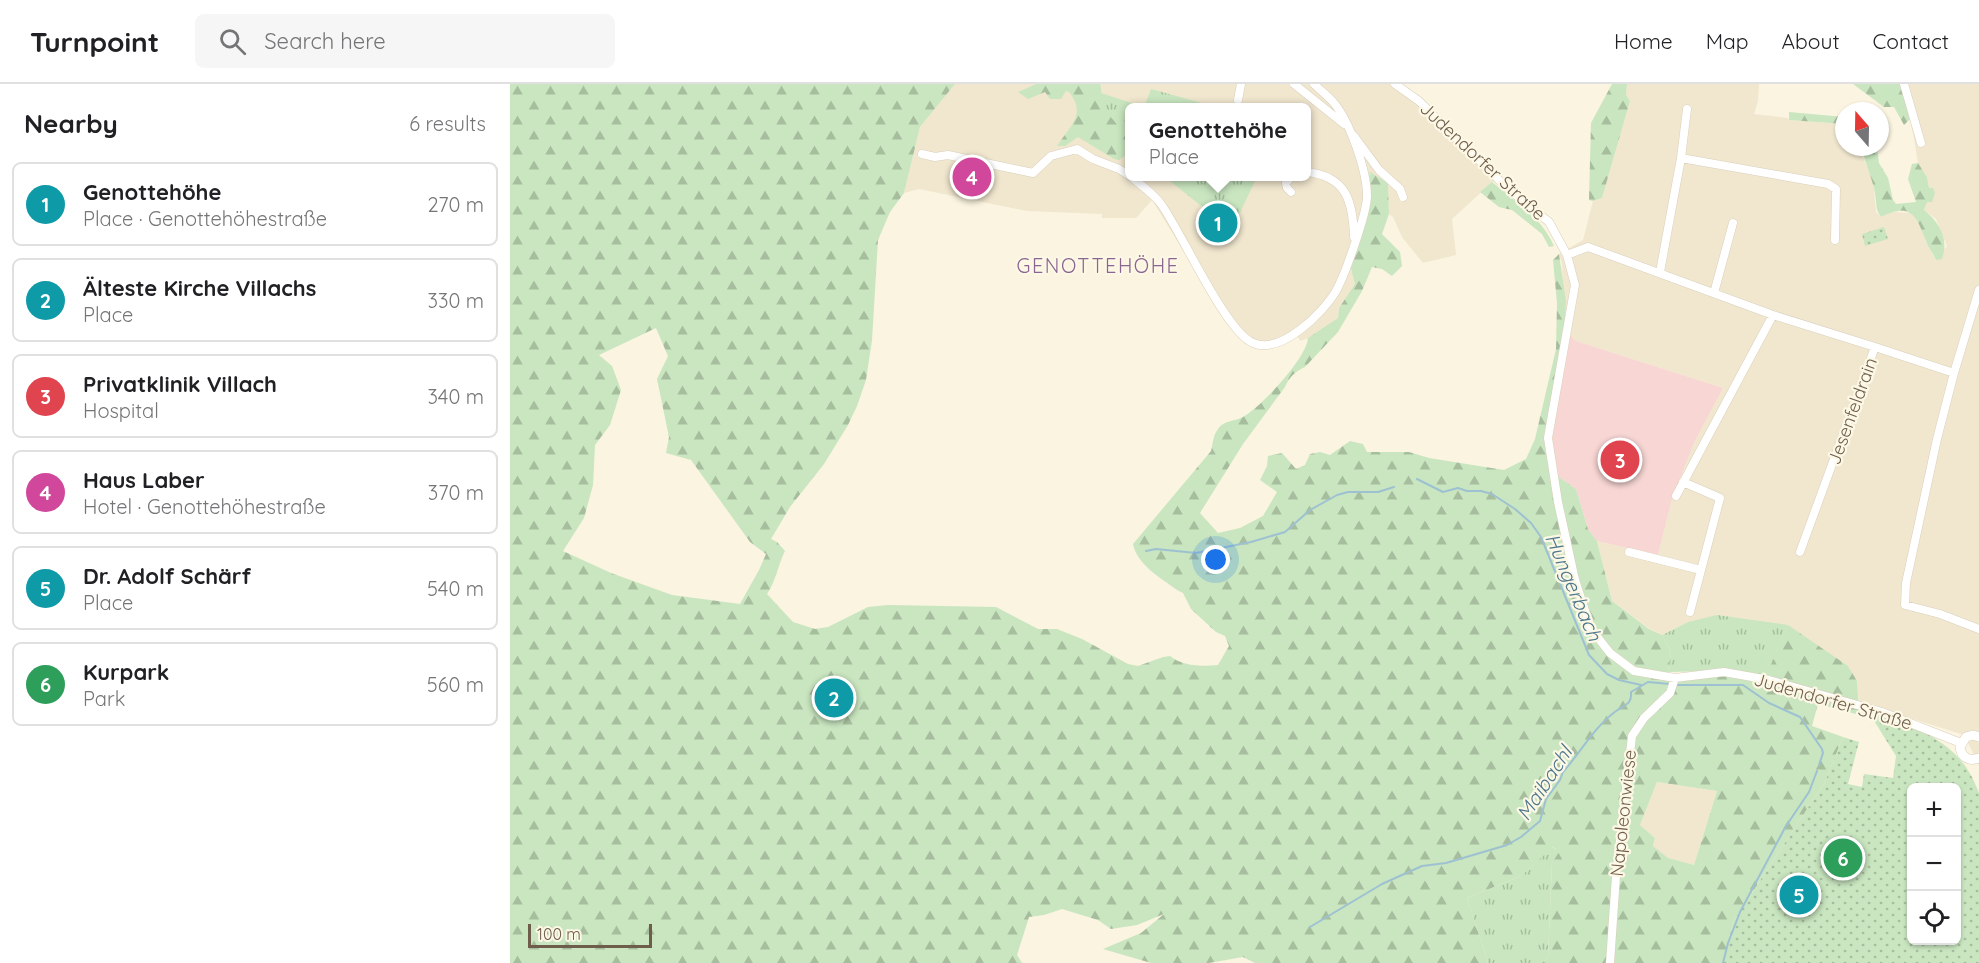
<!DOCTYPE html>
<meta charset="utf-8">
<style>
:root{--surface:#fff;--page:#f6f6f6;--text:#202124;--muted:#757577;--line:#e0e0e0;--accent:#db2777}
body{margin:0;font-family:Quicksand,sans-serif;background:var(--page);color:var(--text)}
.controls{position:absolute;right:18px;bottom:18px;display:grid;overflow:hidden;border-radius:9px;box-shadow:0 2px 4px #0004}
.controls button{width:54px;height:54px;display:grid;place-items:center;padding:0;border:0;border-bottom:2px solid var(--line);background:var(--surface);color:var(--text);font:30px sans-serif}
.compass{position:absolute;left:1325px;top:18px;width:54px;height:54px;border-radius:50%;background:var(--surface);box-shadow:0 2px 4px #0004;rotate:340deg}
.scale{position:absolute;left:18px;bottom:15px;width:124px;box-sizing:border-box;padding-left:6px;border:3px solid #6e5d4a;border-top:0;font-size:16px;line-height:21px;white-space:nowrap;color:#6e5d4a;-webkit-text-stroke:4px #fdf8e6;paint-order:stroke}
.you{position:absolute;left:706px;top:476px;width:21px;height:21px;margin:-15px;border:4px solid #fff;border-radius:50%;background:#1a73e8;box-shadow:0 0 0 9px #1a73e833}
.badge{display:grid;place-items:center;width:39px;height:39px;border-radius:50%;background:var(--accent);color:#fff;font-size:20px;font-weight:700}
.pin{position:absolute;translate:-50% -50%;border:3px solid #fff;box-shadow:0 2px 6px #0006}
.popup{position:absolute;left:615px;top:19px;width:186px;height:78px;box-sizing:border-box;display:grid;place-content:center;border-radius:9px;background:var(--surface);filter:drop-shadow(0 2px 4px #0005);font-size:20px;white-space:nowrap;color:var(--muted)}
.popup b{font-size:22px;color:var(--text)}
.popup::after{content:'';position:absolute;left:50%;top:100%;margin-left:-12px;border:12px solid transparent;border-top-color:var(--surface)}
.list{margin:0;padding:0;list-style:none}
h2{display:flex;justify-content:space-between;align-items:center;height:78px;margin:0;padding:0 24px;font-size:26px}
h2 small{font-size:20px;font-weight:400;color:var(--muted)}
.list li{display:grid;grid-template-columns:39px 1fr auto;gap:18px;align-items:center;box-sizing:border-box;height:84px;margin:0 12px 12px;padding:0 12px;border:2px solid var(--line);border-radius:9px}
.list b{display:block;font-size:22px;white-space:nowrap}
.list p{margin:0;font-size:20px;white-space:nowrap;color:var(--muted)}
.list em{font-size:20px;font-style:normal;color:var(--muted)}
.icon{flex:none;width:33px;height:33px;fill:none;stroke:currentColor;stroke-width:2;stroke-linecap:round;stroke-linejoin:round}
.map{position:relative;flex:none;width:1469px;height:879px;overflow:hidden}
header{display:flex;align-items:center;gap:36px;box-sizing:border-box;height:84px;padding:0 30px;background:var(--surface);border-bottom:2px solid var(--line)}
header strong{font-size:28px}
nav{display:flex;gap:33px;margin-inline-start:auto;font-size:21px}
.search{width:420px;height:54px;background:var(--page);display:flex;align-items:center;gap:15px;box-sizing:border-box;padding:0 21px;border-radius:9px;color:var(--muted);font-size:22px}
main{display:flex}
aside{flex:1;background:var(--surface)}
.map>svg:first-child{display:block}
.residential{fill:#f1e7cf;fill-rule:evenodd}
.medical{fill:#f7d6d4}
.grass{fill:url(#grass-tufts)}
.forest{fill:url(#forest-firs);fill-rule:evenodd}
.park{fill:url(#park-dots);fill-rule:evenodd}
.lines{fill:none;stroke-linecap:round;stroke-linejoin:round}
.stream{stroke:#9ec1d2;stroke-width:2}
.minor-casing{stroke:#dacfbb;stroke-width:9}
.tertiary-casing{stroke:#dacfbb;stroke-width:10}
.minor{stroke:#fff;stroke-width:8}
.tertiary{stroke:#fff;stroke-width:9}
.labels{text-anchor:middle;dominant-baseline:central;stroke-width:4.5;stroke-linejoin:round;paint-order:stroke}
.street-label{font-size:18px;fill:#6e5d4a;stroke:#fdf8e6}
.neighbourhood-label{font-size:20px;letter-spacing:1.5px;fill:#8a6591;stroke:#fdf8e6}
.water-label{font-size:20px;font-style:italic;fill:#4c778d;stroke:#fdf8e6}
</style>
<header>
<strong>Turnpoint</strong>
<div class="search"><svg class="icon" aria-label="search" viewBox="0 0 24 24"><circle cx="10" cy="10" r="6"/><path d="M15 15l6 6"/></svg>Search here</div>
<nav><a>Home</a><a>Map</a><a>About</a><a>Contact</a></nav>
</header>
<main>
<aside>
<h2>Nearby<small>6 results</small></h2>
<ul class="list">
<li><span class="badge" style="background:#0f9aa8">1</span><div><b>Genottehöhe</b><p>Place · Genottehöhestraße</p></div><em>270 m</em></li>
<li><span class="badge" style="background:#0f9aa8">2</span><div><b>Älteste Kirche Villachs</b><p>Place</p></div><em>330 m</em></li>
<li><span class="badge" style="background:#e0444e">3</span><div><b>Privatklinik Villach</b><p>Hospital</p></div><em>340 m</em></li>
<li><span class="badge" style="background:#d1479c">4</span><div><b>Haus Laber</b><p>Hotel · Genottehöhestraße</p></div><em>370 m</em></li>
<li><span class="badge" style="background:#0f9aa8">5</span><div><b>Dr. Adolf Schärf</b><p>Place</p></div><em>540 m</em></li>
<li><span class="badge" style="background:#2e9e5b">6</span><div><b>Kurpark</b><p>Park</p></div><em>560 m</em></li>
</ul>
</aside>
<div class="map">
<svg width="1469" height="879" viewBox="0 0 1469 879">
<defs>
<pattern id="grass-tufts" width="24" height="20" patternUnits="userSpaceOnUse" patternTransform="scale(1.5)"><rect width="24" height="20" fill="#c9e6c0"/><path d="M3 7l-1-3M5 7V3M7 7l1-3M15 17l-1-3M17 17v-4M19 17l1-3" fill="none" stroke="#a7be9e"/></pattern>
<pattern id="forest-firs" width="22" height="20" patternUnits="userSpaceOnUse" patternTransform="scale(1.5)"><rect width="22" height="20" fill="#c9e6c0"/><path d="M5 1l3.5 6h-7zM16 11l3.5 6h-7z" fill="#a7be9e"/></pattern>
<pattern id="park-dots" width="8" height="8" patternUnits="userSpaceOnUse" patternTransform="scale(1.5)"><rect width="8" height="8" fill="#c9e6c0"/><path d="M2 2h.1M6 6h.1" fill="none" stroke="#a7be9e" stroke-width="1.8" stroke-linecap="round"/></pattern>
</defs>
<rect width="100%" height="100%" fill="#faf4e0"/>
<path class="residential" d="M 445,0 L 891,0 L 909,12 L 989,92 L 942,135 L 946,171 L 913,179 L 892,153 L 883,133 L 879,130 L 878,99 L 859,118 L 851,155 L 840,181 L 845,200 L 829,224 L 828,234 L 802,253 L 790,257 L 787,251 L 771,262 L 747,264 L 740,261 L 673,166 L 642,116 L 626,134 L 592,134 L 592,130 L 517,127 L 409,105 L 394,109 L 410,43 ZM 620,24 L 796,24 L 796,92 L 620,92 Z
M 1117,0 L 1249,0 L 1248,17 L 1244,30 L 1278,34 L 1279,36 L 1334,40 L 1334,63 L 1352,63 L 1352,71 L 1363,97 L 1366,128 L 1371,133 L 1382,128 L 1402,129 L 1406,133 L 1413,145 L 1415,157 L 1426,176 L 1437,162 L 1426,135 L 1414,126 L 1419,104 L 1417,93 L 1408,79 L 1398,19 L 1390,0 L 1469,0 L 1469,681 L 1454,651 L 1349,618 L 1347,597 L 1338,582 L 1178,538 L 1152,551 L 1140,545 L 1102,517 L 1087,457 L 1148,471 L 1162,415 L 1184,359 L 1213,304 L 1066,257 L 1061,252 L 1054,249 L 1052,180 L 1049,170 L 1073,156 L 1083,117 L 1092,114 L 1120,17 L 1116,11 Z
M 1147,698 L 1207,707 L 1184,781 L 1158,775 L 1143,762 L 1145,754 L 1130,741 Z"/>
<path class="medical" d="M 1054,249 L 1061,252 L 1066,257 L 1213,304 L 1184,359 L 1162,415 L 1148,471 L 1087,457 L 1078,445 L 1066,405 L 1049,393 L 1037,360 Z"/>
<path class="grass" d="M 641,5 L 692,19 L 691,23 L 620,24 L 619,56 C 610,44 588,26 591,9 L 634,23 Z
M 655,93 L 747,93 L 726,137 L 720,145 Z
M 1207,531 L 1278,541 L 1257,592 C 1224,585 1192,588 1158,588 L 1161,568 L 1152,551 L 1178,538 Z
M 1042,763 L 1050,768 L 1042,779 L 1038,873 L 1032,879 L 976,879 L 978,878 L 957,814 L 1011,792 Z"/>
<path class="forest" d="M 0,0 L 445,0 L 410,43 L 394,109 L 380,128 L 368,156 L 362,256 L 356,296 L 347,322 L 338,341 L 314,380 L 280,423 L 261,455 L 267,458 L 275,467 C 268,481 266,497 257,510 L 283,538 L 305,545 L 318,543 L 358,523 L 378,521 L 486,523 L 528,545 L 547,545 L 572,555 L 618,580 L 628,582 L 653,573 L 660,572 C 672,582 693,583 708,581 L 719,562 L 715,552 L 706,548 L 681,525 L 673,509 L 667,506 C 651,494 627,481 623,460 L 701,367 C 703,360 703,351 708,345 C 714,336 724,338 733,333 C 750,324 797,274 798,254 L 828,234 L 829,224 L 845,200 L 840,181 L 851,155 L 859,118 L 860,88 L 878,99 L 879,130 L 872,150 L 890,168 L 892,182 L 882,192 L 872,185 L 862,183 L 852,207 L 828,248 L 795,283 C 786,287 779,293 775,303 L 733,360 L 690,429 L 708,449 L 730,444 L 753,432 L 767,408 L 750,396 L 757,382 L 758,372 L 772,369 L 786,385 L 795,381 L 800,370 L 810,368 L 820,371 L 840,357 L 853,360 L 857,368 L 899,368 L 919,374 L 994,386 L 1016,375 L 1025,355 L 1046,265 L 1047,219 L 1043,176 L 1049,170 L 1056,218 L 1054,249 L 1037,360 L 1049,393 L 1066,405 L 1078,445 L 1087,457 L 1102,517 L 1139,545 L 1152,551 L 1161,568 L 1158,588 L 1169,597 L 1216,592 L 1254,597 L 1278,541 L 1338,582 L 1347,597 L 1349,624 L 1346,630 L 1308,620 L 1302,642 L 1333,653 L 1315,698 L 1223,838 L 1213,879 L 1032,879 L 1038,873 L 1042,779 L 1049,768 L 1043,763 L 1011,792 L 957,814 L 978,878 L 976,879 L 745,879 L 733,873 L 699,879 L 641,879 L 593,865 L 631,849 L 654,830 L 627,841 L 601,845 L 588,836 L 552,825 L 534,831 L 519,833 L 507,871 L 512,879 L 0,879 ZM 146,244 L 158,272 L 147,295 L 159,353 L 156,369 L 181,376 L 240,458 L 256,470 L 249,486 L 230,520 L 162,511 L 101,489 L 53,467 L 74,434 L 83,401 L 85,361 L 100,341 L 111,306 L 102,282 L 89,271 ZM 1147,698 L 1207,707 L 1184,781 L 1158,774 L 1143,762 L 1145,754 L 1130,741 Z
M 526,0 L 590,0 C 593,8 589,15 594,23 C 604,41 620,47 619,69 L 609,76 L 604,75 L 568,53 L 555,62 L 547,62 C 560,42 577,30 559,8 L 556,7 L 551,15 L 540,15 L 535,8 L 518,15 L 508,8 Z
M 1102,0 L 1117,0 L 1116,11 L 1120,17 L 1092,114 L 1083,117 L 1079,116 L 1081,39 Z
M 1343,0 L 1390,0 L 1398,19 L 1401,34 L 1394,41 L 1384,23 L 1374,23 Z
M 1279,28 L 1334,33 L 1334,40 L 1279,36 Z
M 1352,63 L 1367,63 L 1369,79 L 1378,94 L 1383,116 L 1386,120 L 1406,118 L 1398,95 L 1402,80 L 1408,79 L 1417,93 L 1419,104 L 1423,104 L 1425,109 L 1422,118 L 1417,118 L 1414,126 C 1430,139 1439,155 1432,175 L 1426,176 C 1423,169 1417,162 1415,155 C 1406,129 1399,119 1371,133 C 1365,126 1367,119 1365,110 C 1363,94 1354,79 1352,63 Z
M 982,98 C 1006,118 1031,133 1044,162 L 1039,163 L 1032,150 L 1002,126 L 989,123 L 970,108 Z"/>
<path class="park" d="M 1374,143 L 1378,155 L 1355,162 L 1352,150 Z
M 1349,624 C 1388,637 1436,649 1459,688 C 1463,694 1466,702 1469,709 L 1469,879 L 1213,879 L 1223,838 L 1315,698 L 1333,653 L 1349,658 L 1338,700 L 1352,703 L 1354,690 L 1383,694 L 1386,672 L 1363,635 L 1346,630 ZM 1402,704 L 1446,704 L 1446,856 L 1402,856 Z"/>
<g class="lines">
<path class="stream" d="M 907,395 L 933,408 L 948,404 L 957,407 L 971,407 L 982,410 L 1005,425 L 1021,439 L 1031,453 L 1079,571 L 1097,590 L 1109,596 L 1131,601
M 636,467 L 646,465 L 686,469 L 741,458 L 775,448 L 800,426 L 827,411 L 838,408 L 868,408 L 884,403
M 1166,601 L 1233,601 L 1259,619 L 1290,633 L 1312,665 L 1313,669 L 1309,681
M 800,843 L 872,800 L 912,782 L 936,779 L 997,761 L 1011,753 L 1030,737 L 1036,715 L 1050,696 L 1053,688 C 1071,668 1086,640 1109,625 C 1117,620 1122,619 1121,608 L 1138,598 L 1160,600
M 1213,879 L 1218,859 L 1230,828 L 1276,742 L 1299,708 L 1307,687"/>
<defs>
<path id="minor" d="M 784,0 L 834,40
M 885,0 L 909,17 L 998,105 L 1039,138 L 1057,171 L 1065,201 L 1038,354 L 1048,418 L 1065,496 L 1081,545 L 1100,569 L 1124,587 L 1165,594 L 1214,588 L 1259,596 L 1372,628 L 1451,659
M 1394,0 L 1411,59
M 728,16 L 731,0
M 844,52 L 869,86 L 890,105 L 893,113
M 412,70 L 425,73 L 438,71 L 523,89 L 541,72 L 567,65 L 583,75 L 609,85 L 620,92
M 1171,74 L 1318,100 L 1326,105 L 1325,156
M 796,88 C 837,92 843,118 844,153
M 620,92 C 631,101 643,109 651,120 C 672,149 715,247 743,259 C 771,271 813,229 826,207 C 835,191 857,129 857,112 C 857,87 840,38 824,19 C 818,12 810,6 804,0
M 781,108 L 777,104 L 776,99 L 782,92
M 1057,171 L 1078,163 L 1263,231 L 1365,263
M 1150,188 L 1171,74 L 1177,25
M 1469,206 L 1444,289 L 1427,355 L 1396,499 L 1395,521 L 1430,530 L 1469,545
M 1204,209 L 1223,139
M 1173,398 L 1210,414 L 1180,528
M 1166,412 L 1263,231
M 1119,468 L 1191,486
M 1290,468 L 1365,263 L 1444,289
M 1100,879 L 1106,792 L 1122,652 L 1134,634 L 1160,609 L 1165,594"/>
<path id="tertiary" d="M 1469,653 L 1463,651 L 1456,653 L 1450,663 C 1451,673 1459,678 1469,674"/>
</defs>
<use href="#minor" class="minor-casing"/>
<use href="#tertiary" class="tertiary-casing"/>
<use href="#minor" class="minor"/>
<use href="#tertiary" class="tertiary"/>
</g>
<g class="labels">
<g class="street-label">
<text transform="translate(973 77) rotate(43)">Judendorfer Straße</text>
<text transform="translate(1342 327) rotate(-70)">Jesenfeldrain</text>
<text transform="translate(1323 617) rotate(16)">Judendorfer Straße</text>
<text transform="translate(1113 729) rotate(-84)">Napoleonwiese</text>
</g>
<g class="neighbourhood-label">
<text x="588" y="181">GENOTTEHÖHE</text>
</g>
<g class="water-label">
<text transform="translate(1064 503) rotate(67)">Hungerbach</text>
<text transform="translate(1034 699) rotate(-57)">Maibachl</text>
</g>
</g>
</svg>
<div class="controls">
<button>+</button>
<button>−</button>
<button><svg class="icon" aria-label="locate" viewBox="0 0 24 24"><circle cx="12" cy="12" r="6"/><path d="M12 2v4M12 18v4M2 12h4M18 12h4"/></svg></button>
</div>
<svg class="compass" viewBox="-18 -18 36 36"><path d="M0-13l5 13h-10z" fill="#e53935"/><path d="M0 13l5-13h-10z" fill="#757577"/></svg>
<div class="scale">100 m</div>
<div class="you"></div>
<div class="pin badge" style="left:708px;top:139px;background:#0f9aa8">1</div>
<div class="popup"><b>Genottehöhe</b>Place</div>
<div class="pin badge" style="left:324px;top:614px;background:#0f9aa8">2</div>
<div class="pin badge" style="left:1110px;top:376px;background:#e0444e">3</div>
<div class="pin badge" style="left:462px;top:93px;background:#d1479c">4</div>
<div class="pin badge" style="left:1289px;top:811px;background:#0f9aa8">5</div>
<div class="pin badge" style="left:1333px;top:774px;background:#2e9e5b">6</div>
</div>
</main>
